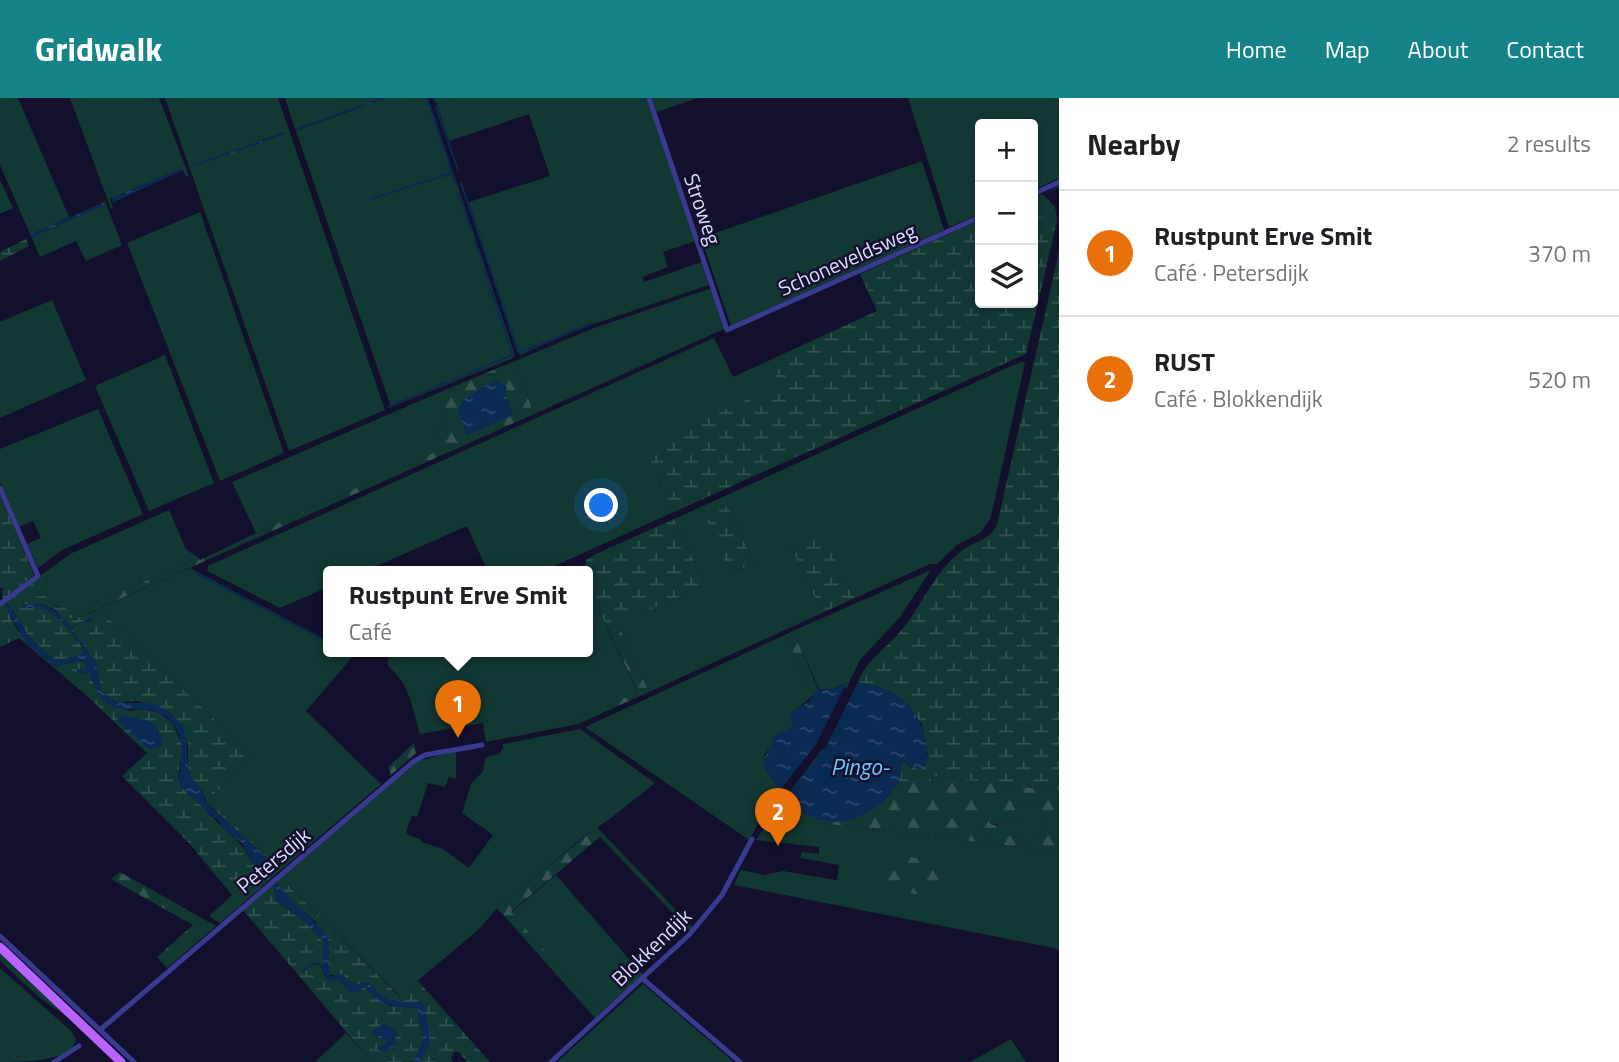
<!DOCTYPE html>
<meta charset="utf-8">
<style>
:root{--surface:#fff;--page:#f2f2f2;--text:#202124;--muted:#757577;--line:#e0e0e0;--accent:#158387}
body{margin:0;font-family:"Titillium Web",sans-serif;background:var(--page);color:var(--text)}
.controls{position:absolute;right:21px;top:21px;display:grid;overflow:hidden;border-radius:7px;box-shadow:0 2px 5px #0004}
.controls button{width:63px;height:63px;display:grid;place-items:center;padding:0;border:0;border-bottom:2px solid var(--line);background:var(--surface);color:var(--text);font:35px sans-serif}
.you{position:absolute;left:602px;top:408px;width:24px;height:24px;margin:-18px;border:5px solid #fff;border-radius:50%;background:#1a73e8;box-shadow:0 0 0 10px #1a73e833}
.badge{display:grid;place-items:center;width:46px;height:46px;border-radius:50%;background:var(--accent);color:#fff;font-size:23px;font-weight:700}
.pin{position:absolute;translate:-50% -58px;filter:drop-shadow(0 2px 4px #0008)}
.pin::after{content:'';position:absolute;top:37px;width:24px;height:21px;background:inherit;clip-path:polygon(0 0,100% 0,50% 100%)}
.popup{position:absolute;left:323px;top:468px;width:270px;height:91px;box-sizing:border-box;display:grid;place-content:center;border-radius:7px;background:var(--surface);filter:drop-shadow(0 2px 5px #0005);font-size:23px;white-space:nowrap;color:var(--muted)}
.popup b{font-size:26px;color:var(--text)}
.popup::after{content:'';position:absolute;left:50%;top:100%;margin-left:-14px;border:14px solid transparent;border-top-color:var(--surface)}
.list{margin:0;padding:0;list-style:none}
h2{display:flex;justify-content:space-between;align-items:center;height:91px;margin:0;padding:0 28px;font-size:30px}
h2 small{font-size:23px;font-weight:400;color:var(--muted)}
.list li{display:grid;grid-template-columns:46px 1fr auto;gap:21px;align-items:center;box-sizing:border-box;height:126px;padding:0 28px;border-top:2px solid var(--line)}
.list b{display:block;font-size:26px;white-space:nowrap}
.list p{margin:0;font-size:23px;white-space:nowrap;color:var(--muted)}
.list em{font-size:23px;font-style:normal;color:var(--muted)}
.icon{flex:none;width:38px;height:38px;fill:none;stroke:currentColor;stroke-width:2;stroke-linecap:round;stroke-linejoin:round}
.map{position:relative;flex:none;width:1059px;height:964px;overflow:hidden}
header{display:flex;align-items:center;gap:42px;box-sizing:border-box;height:98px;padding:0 35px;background:var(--accent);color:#fff}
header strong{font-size:33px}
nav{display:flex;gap:38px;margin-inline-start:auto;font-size:24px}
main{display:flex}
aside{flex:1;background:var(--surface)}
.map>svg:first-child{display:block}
.green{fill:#123833;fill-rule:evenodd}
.forest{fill:url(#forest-firs);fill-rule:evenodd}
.wetland{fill:url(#wetland-marsh);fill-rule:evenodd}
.water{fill:url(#water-ripples)}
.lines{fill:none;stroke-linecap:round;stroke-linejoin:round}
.stream{stroke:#092a53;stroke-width:2}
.street{stroke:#383b8f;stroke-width:5}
.primary{stroke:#b863ff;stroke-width:9}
.labels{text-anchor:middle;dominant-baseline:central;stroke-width:5;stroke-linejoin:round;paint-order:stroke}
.street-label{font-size:21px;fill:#dddcff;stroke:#12102d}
.water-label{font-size:23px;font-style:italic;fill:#6ac6ff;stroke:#12102d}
</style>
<header>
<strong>Gridwalk</strong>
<nav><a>Home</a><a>Map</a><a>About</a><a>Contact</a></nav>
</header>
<main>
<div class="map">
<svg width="1059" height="964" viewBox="0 0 1059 964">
<defs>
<pattern id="forest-firs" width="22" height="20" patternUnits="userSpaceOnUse" patternTransform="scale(1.75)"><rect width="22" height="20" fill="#123833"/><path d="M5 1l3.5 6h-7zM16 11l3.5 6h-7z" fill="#345452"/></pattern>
<pattern id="wetland-marsh" width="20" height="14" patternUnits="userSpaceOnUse" patternTransform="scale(1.75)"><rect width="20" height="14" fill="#123833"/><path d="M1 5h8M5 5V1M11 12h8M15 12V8" fill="none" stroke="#345452"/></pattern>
<pattern id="water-ripples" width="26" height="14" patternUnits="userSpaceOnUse" patternTransform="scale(1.75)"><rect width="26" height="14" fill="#092a53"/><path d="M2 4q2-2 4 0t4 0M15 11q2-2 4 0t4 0" fill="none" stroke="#2c486d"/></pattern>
</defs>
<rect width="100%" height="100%" fill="#12102d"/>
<path class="green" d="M 0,0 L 18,0 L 69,119 L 34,135 L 33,140 L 36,137 L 100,109 L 105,109 L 104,106 L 100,106 L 105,103 L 122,147 L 86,163 L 76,143 L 40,159 L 0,67 Z
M 70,0 L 159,0 L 189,78 L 186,79 L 182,70 L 110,101 L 113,110 L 111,111 Z
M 165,0 L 278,0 L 385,312 L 289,353 ZM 285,34 L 285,36 L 193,68 L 193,67 Z
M 285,0 L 381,0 L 295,31 Z
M 386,0 L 428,0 L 515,257 L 513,260 L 391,309 L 296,33 Z
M 435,0 L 647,0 L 695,143 L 663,154 L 668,169 L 643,179 L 644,184 L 702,164 L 709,187 L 564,236 L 521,257 L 517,254 L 469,104 L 550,78 L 529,16 L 449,43 Z
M 652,0 L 698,0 L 657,14 Z
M 908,0 L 1059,0 L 1059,80 L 1033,92 L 1033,26 L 980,26 L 980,116 L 949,129 Z
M 922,63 L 944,132 L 731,228 L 701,140 Z
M 0,82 L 13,110 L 0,116 Z
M 1042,96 L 1055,108 L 1057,123 L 1033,117 L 1033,98 Z
M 200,114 L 284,355 L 220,383 L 127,145 Z
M 709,191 L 713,192 L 724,231 L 534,316 L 515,263 L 594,230 Z
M 52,202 L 86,282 L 0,320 L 0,224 Z
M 714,240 L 733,279 L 770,262 L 780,287 L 645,349 L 674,414 L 541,474 L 488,474 L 467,428 L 363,474 L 328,474 L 328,489 L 280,510 L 207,473 L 208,468 Z
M 165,257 L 214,385 L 149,413 L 95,288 Z
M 1020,264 L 1025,264 L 993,410 L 990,421 L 980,435 L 957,447 L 937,466 L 930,466 L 855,500 L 822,435 L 791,449 L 822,515 L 649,594 L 618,526 L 705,487 L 674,421 ZM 729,410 L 754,465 L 731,476 L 707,423 L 713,418 Z
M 438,295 L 448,327 L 432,334 L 439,353 L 256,435 L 232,384 Z
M 98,311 L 143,416 L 62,452 L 38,470 L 27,446 L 41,440 L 33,423 L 19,429 L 0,384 L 0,351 Z
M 169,412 L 186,451 L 198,460 L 71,516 C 60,506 57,512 46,498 L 38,496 L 48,483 L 44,475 L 70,456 Z
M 190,470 L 328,543 L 328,554 L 349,554 L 354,557 L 306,613 L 381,686 L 276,776 L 275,765 L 208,702 L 253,658 L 99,511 Z
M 931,472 L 900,519 L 860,562 L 846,591 L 843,586 L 833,591 L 819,591 L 793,533 Z
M 588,490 L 638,595 L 577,621 L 578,626 L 486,644 L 483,625 L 420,636 C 412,609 410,586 388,568 L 388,562 L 392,554 L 588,554 Z
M 785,537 L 813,598 L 793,614 L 791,618 L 793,629 L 773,639 L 770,649 L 764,657 L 781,691 L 763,716 L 749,742 L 585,629 Z
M 580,631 L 655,685 L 611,720 L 586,737 L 497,810 L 480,830 L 400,898 L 281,780 L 418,663 L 456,653 L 456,681 L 449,679 L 445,689 L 428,685 L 417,719 L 412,718 L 406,734 L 410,738 L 420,741 L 421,744 L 443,751 L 469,770 L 493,737 L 462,715 L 471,686 L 483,673 L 486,659 L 499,656 L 503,650 L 503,646 Z
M 1018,707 L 1037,709 L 1044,714 C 1042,731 1043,737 1025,744 C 1004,730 997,742 983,734 L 984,731 L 997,730 L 998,726 L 990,726 L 989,721 L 1017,722 L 1015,709 Z
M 771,719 L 1059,754 L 1059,851 L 734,787 L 741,772 L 764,777 L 783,773 L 837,782 L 839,767 L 800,760 L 802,754 L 819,756 L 819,749 L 756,742 Z
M 556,777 L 643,877 L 600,915 L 511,815 Z
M 0,870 L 71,933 L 76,941 C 73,964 20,964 0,964 Z
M 643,886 L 734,964 L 557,964 Z
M 346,935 L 372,964 L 315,964 Z
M 1011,941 L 1026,964 L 970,964 Z"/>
<path class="forest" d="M 515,263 L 534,316 L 71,523 L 68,517 L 198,460 L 200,462 L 256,435 L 438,353 L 432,334 L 448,327 L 438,295 ZM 487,289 L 505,296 L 513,316 L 467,337 L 463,302 Z
M 618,526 L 649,594 L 578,626 L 577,621 L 638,594 L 608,531 Z
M 793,533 L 821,598 L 808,606 L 813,598 L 785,537 Z
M 414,645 L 416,655 L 391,677 L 388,669 Z
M 820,654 L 931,685 L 933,678 L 1059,693 L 1059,754 L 771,719 ZM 1018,707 L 1037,709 L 1044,714 C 1042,730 1043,737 1025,744 C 1004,730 997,742 983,734 L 984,731 L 995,731 L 1000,728 L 990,726 L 989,721 L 1017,722 L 1015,709 Z
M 597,729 L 693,830 L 690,833 L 600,739 L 511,814 L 600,915 L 595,920 L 497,810 Z
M 893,757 L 942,763 L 935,800 L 870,787 Z
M 120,774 L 216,828 L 167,870 L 157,859 L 193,827 L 111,781 Z
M 258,774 L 263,776 L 266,785 L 220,825 L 209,818 Z
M 0,854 L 74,924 L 39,899 L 0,863 Z"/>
<path class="wetland" d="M 1033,117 L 1057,123 L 1026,256 L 674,414 L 644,348 L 779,287 L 770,262 L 877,213 L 860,176 L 980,122 L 980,205 L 1033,205 Z
M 26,141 L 29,148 L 0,163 L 0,154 Z
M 1059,154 L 1059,693 L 933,678 L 930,686 L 899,683 L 901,666 L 906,666 L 912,670 L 928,658 L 922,626 L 904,605 L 880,589 L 858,584 C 866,563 885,551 900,534 C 921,510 933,476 959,455 C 972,443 989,444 997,427 Z
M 0,396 L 34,477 L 0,504 L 3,498 L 2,493 L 4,490 L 0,490 Z
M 718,406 L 729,410 L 754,465 L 730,476 L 707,423 L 713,418 Z
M 674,421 L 705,487 L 608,531 L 588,490 L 588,474 L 583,474 L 586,462 L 596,456 Z
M 822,434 L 855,500 L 822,515 L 791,449 Z
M 44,475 L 48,483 L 38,497 L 46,498 L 57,509 L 65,510 L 71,516 L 69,518 L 71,523 L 99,511 L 253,658 L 208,702 L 275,765 L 276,776 L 266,785 L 263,776 L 258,774 L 232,797 L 189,745 L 122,678 L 147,655 L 85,596 L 19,540 L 0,549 L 0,509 ZM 42,506 L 55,512 L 71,529 L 93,519 L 90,523 L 77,526 L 71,532 L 90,558 L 95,561 L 102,594 L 117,604 L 138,603 L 168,613 L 182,628 L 188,646 L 188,670 L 191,681 L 203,694 L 207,705 L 253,748 L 272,769 L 272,779 L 260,767 L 253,766 C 241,744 241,746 223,730 C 217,724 214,719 206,715 L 205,710 L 182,690 L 178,679 L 183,648 L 173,626 L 160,615 L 143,611 L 129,613 L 97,593 L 89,573 L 86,575 L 82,573 L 87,570 L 84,564 L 77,563 L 56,569 C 35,552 17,538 8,512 L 14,513 C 21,534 38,547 54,561 L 65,561 L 83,556 L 84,552 C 75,539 62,519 46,512 C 39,509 31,510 23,510 Z
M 281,780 L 399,898 L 418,883 L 490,964 L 467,964 L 459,954 L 454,954 L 451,959 L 453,964 L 420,964 L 420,960 L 429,945 L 424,908 C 407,903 393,906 379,896 C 376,894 375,889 371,887 C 359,879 359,896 343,877 L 329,877 L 329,855 L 316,824 L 292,804 L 276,784 Z
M 273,786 L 276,803 L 299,819 L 324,844 L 323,866 C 314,864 308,866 302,873 L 304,874 L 313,867 L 321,868 L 325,879 L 340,882 L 356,894 L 365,889 L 390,908 L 417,910 L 423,943 L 413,964 L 372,964 L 243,812 ZM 387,927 L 396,934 L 395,940 L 384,954 L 379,950 L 387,945 L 387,941 L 380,941 L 371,934 Z"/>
<path class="water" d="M 381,0 L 386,0 L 353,12 L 353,14 L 349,13 L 296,33 L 295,31 Z
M 285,34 L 286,36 L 193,69 L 192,67 Z
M 182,70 L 183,72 L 112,105 L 113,100 Z
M 100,106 L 104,106 L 105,109 L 100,109 L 36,137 L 33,141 L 32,137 L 34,135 Z
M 494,282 L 507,289 L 505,296 L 513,317 L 467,337 L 458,313 L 463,302 Z
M 8,505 L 31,541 L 54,561 L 65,561 L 82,556 L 84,552 C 76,539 61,519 46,512 C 39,509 30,510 23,510 L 21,507 C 45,501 56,513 71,529 L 94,518 L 90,523 L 77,526 L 72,532 L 88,552 L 90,558 L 95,561 L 102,594 C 106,597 111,601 116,603 C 132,609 148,598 168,614 C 196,636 182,651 190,677 C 192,684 200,687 203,694 C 204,697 204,701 206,704 C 224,727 268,748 273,779 L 270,781 L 266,771 L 253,766 L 242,745 L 223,730 L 217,721 L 206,715 L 204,710 C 197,703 181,693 179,683 C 178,679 180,676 180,672 C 183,653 184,636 169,621 C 141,595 107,637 89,573 L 86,576 L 83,574 L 82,577 L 77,574 L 77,571 L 86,571 L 84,564 L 77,563 L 56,569 L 27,546 L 5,508 Z
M 847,584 L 816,646 L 781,691 L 778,690 C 756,660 763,670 773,639 L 792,629 L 791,617 L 793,614 L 811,602 L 816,592 L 834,591 Z
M 858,584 C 865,587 873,587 880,589 C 914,601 929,632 927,666 L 920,672 L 906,666 L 901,666 C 900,672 902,677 900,682 C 884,712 845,734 812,719 C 802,715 794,705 787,698 L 818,659 L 819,654 L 826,649 Z
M 122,618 C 146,621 157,620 163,646 L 157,651 L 148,651 L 116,622 Z
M 275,784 L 324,834 L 329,843 L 329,877 L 332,879 L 339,875 C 354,883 347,890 367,884 C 372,887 375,893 380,896 C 392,904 408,906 421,903 C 426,910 432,940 428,949 C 425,955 422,958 420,964 L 413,964 L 423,943 L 417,910 C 395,909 378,908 365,889 L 356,894 L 349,894 L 340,882 L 328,884 L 321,868 L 313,867 L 304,874 L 302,873 C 308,866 313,865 323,866 L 324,844 L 294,815 L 290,817 L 292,813 L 276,803 L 273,786 Z
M 382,926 L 387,927 L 399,937 L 392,942 L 392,944 L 397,943 L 396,947 L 384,954 L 376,951 L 387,945 L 387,941 L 380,941 L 371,934 Z"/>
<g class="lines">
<path class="stream" d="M 427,0 L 429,7
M 434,0 L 435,4
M 436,9 L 458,72
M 431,12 L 445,54
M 452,76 L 457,88
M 461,85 L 519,255 L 591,226
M 1052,92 L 1059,88
M 458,94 L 472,134
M 371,101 L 452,75 L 447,59
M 474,139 L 483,166
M 388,309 L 513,257 L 484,171
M 199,477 L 328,544"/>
<path class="street" d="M 649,0 L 727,232 L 980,119
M 1033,96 L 1059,84
M 0,390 L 38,478 L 0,506
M 0,838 L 134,964
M 643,881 L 740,964
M 100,932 L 413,664 L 425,657 L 482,647
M 54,964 L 79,948
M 551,964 L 689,837 L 722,797 L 752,741"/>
<path class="primary" d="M 0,849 L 121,964"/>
</g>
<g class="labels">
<g class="street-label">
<text transform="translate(703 111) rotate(71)">Stroweg</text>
<text transform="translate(847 161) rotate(-24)">Schoneveldsweg</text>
<text transform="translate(273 762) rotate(-40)">Petersdijk</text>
<text transform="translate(651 849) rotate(-44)">Blokkendijk</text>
</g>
<g class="water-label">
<text x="860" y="668">Pingo-</text>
</g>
</g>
</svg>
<div class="controls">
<button>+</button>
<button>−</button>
<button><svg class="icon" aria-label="layers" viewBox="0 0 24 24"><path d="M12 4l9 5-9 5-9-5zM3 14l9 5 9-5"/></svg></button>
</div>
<div class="you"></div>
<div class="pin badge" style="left:458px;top:640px;background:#e8710a">1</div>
<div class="popup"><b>Rustpunt Erve Smit</b>Café</div>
<div class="pin badge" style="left:778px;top:748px;background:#e8710a">2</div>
</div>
<aside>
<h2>Nearby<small>2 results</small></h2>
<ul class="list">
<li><span class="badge" style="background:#e8710a">1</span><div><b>Rustpunt Erve Smit</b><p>Café · Petersdijk</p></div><em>370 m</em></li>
<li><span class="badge" style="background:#e8710a">2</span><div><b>RUST</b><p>Café · Blokkendijk</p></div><em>520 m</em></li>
</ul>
</aside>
</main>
